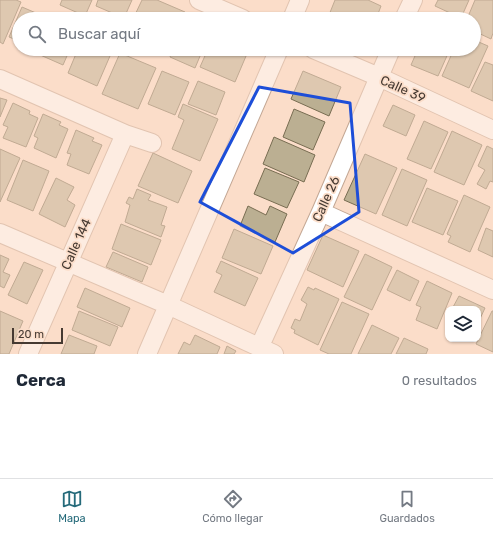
<!DOCTYPE html>
<html lang="es">
<meta charset="utf-8">
<style>
:root{--surface:#fff;--page:#f6f6f7;--text:#1f2937;--muted:#747a83;--line:#e0e1e3;--accent:#256a7a}
body{margin:0;font-family:Rubik,sans-serif;background:var(--page);color:var(--text)}
.controls{position:absolute;right:12px;bottom:12px;display:grid;overflow:hidden;border-radius:8px;box-shadow:0 1px 3px #0004}
.controls button{width:36px;height:36px;display:grid;place-items:center;padding:0;border:0;border-bottom:1px solid var(--line);background:var(--surface);color:var(--text);font:20px sans-serif}
.scale{position:absolute;left:12px;bottom:10px;width:51px;box-sizing:border-box;padding-left:4px;border:2px solid #463a32;border-top:0;font-size:11px;line-height:14px;white-space:nowrap;color:#463a32;-webkit-text-stroke:3px #fbddc9;paint-order:stroke}
.list{margin:0;padding:0;list-style:none}
h2{display:flex;justify-content:space-between;align-items:center;height:52px;margin:0;padding:0 16px;font-size:17px}
h2 small{font-size:13px;font-weight:400;color:var(--muted)}
.icon{flex:none;width:22px;height:22px;fill:none;stroke:currentColor;stroke-width:2;stroke-linecap:round;stroke-linejoin:round}
.map{position:relative;flex:none;width:493px;height:354px;overflow:hidden}
.search{position:absolute;background:var(--surface);box-shadow:0 1px 3px #0004;left:12px;right:12px;top:12px;height:44px;display:flex;align-items:center;gap:10px;box-sizing:border-box;padding:0 14px;border-radius:22px;color:var(--muted);font-size:15px}
.sheet{height:124px;background:var(--surface)}
nav{display:flex;justify-content:space-around;align-items:center;box-sizing:border-box;height:56px;border-top:1px solid var(--line);background:var(--surface);font-size:11px;color:var(--muted)}
nav a{display:grid;justify-items:center;gap:2px}
nav .on{color:var(--accent)}
.map>svg:first-child{display:block}
.building{fill:#bbaf92;stroke:#786d52}
.lines{fill:none;stroke-linecap:round;stroke-linejoin:round}
.minor-casing{stroke:#c3a794;stroke-width:20}
.minor{stroke:#fff;stroke-width:18}
.marked{fill:none;stroke:#1d4ed8;stroke-width:3;stroke-linejoin:round}
.labels{text-anchor:middle;dominant-baseline:central;stroke-width:3.5;stroke-linejoin:round;paint-order:stroke}
.street-label{font-size:13px;fill:#463a32;stroke:#fbddc9}
</style>
<div class="map">
<svg width="493" height="354" viewBox="0 0 493 354">
<rect width="100%" height="100%" fill="#fbddc9"/>
<path class="building" d="M 0,0 L 16,0 L 21,2 L 3,44 L 0,42 Z
M 62,0 L 92,0 L 85,16 L 60,5 Z
M 98,0 L 132,0 L 124,18 L 96,6 Z
M 142,0 L 157,0 L 185,12 L 182,19 L 133,19 Z
M 335,0 L 368,0 L 381,6 L 376,19 L 339,19 L 329,15 Z
M 438,0 L 469,0 L 461,18 L 435,6 Z
M 475,0 L 493,0 L 493,33 L 491,39 L 474,31 L 474,19 L 467,19 Z
M 22,7 L 50,19 L 19,19 L 19,41 L 9,37 Z
M 474,40 L 488,46 L 469,88 L 442,76 L 454,49 L 474,49 Z
M 41,49 L 70,49 L 63,65 L 38,54 Z
M 78,49 L 113,49 L 97,86 L 68,73 Z
M 153,49 L 169,49 L 167,55 Z
M 173,49 L 203,49 L 195,68 L 170,57 Z
M 208,49 L 249,49 L 235,82 L 200,67 Z
M 418,49 L 450,49 L 438,76 L 411,65 Z
M 120,53 L 156,68 L 138,109 L 102,94 Z
M 485,62 L 493,65 L 493,101 L 471,91 Z
M 162,71 L 189,82 L 175,115 L 148,104 Z
M 303,71 L 341,87 L 329,116 L 291,99 Z
M 198,81 L 225,92 L 216,115 L 188,104 Z
M 0,98 L 7,100 L 0,117 Z
M 13,103 L 30,111 L 29,114 L 38,118 L 26,147 L 3,138 L 8,127 L 3,125 Z
M 183,104 L 218,119 L 200,161 L 172,149 L 184,120 L 178,117 Z
M 393,105 L 415,115 L 406,136 L 383,126 Z
M 294,109 L 325,122 L 313,150 L 283,137 Z
M 43,114 L 61,122 L 59,125 L 68,129 L 56,158 L 34,148 L 38,138 L 34,136 Z
M 424,121 L 448,132 L 431,169 L 407,159 Z
M 76,130 L 94,138 L 92,141 L 102,145 L 89,174 L 67,165 L 71,154 L 67,153 Z
M 452,131 L 482,145 L 464,185 L 434,172 Z
M 274,137 L 315,155 L 304,182 L 263,164 Z
M 487,146 L 493,149 L 493,182 L 490,181 L 486,189 L 477,184 L 485,170 L 478,166 Z
M 0,149 L 20,158 L 0,202 Z
M 153,153 L 192,171 L 178,203 L 138,186 Z
M 365,154 L 397,168 L 376,214 L 344,200 Z
M 23,160 L 49,171 L 33,211 L 7,200 Z
M 265,168 L 299,182 L 287,208 L 254,194 Z
M 402,169 L 427,180 L 407,226 L 382,215 Z
M 56,178 L 74,187 L 67,200 L 75,205 L 65,227 L 39,214 Z
M 427,188 L 458,201 L 443,235 L 412,222 Z
M 137,189 L 151,195 L 148,200 L 167,207 L 161,225 L 165,226 L 161,237 L 125,222 L 130,205 L 126,203 L 129,197 L 133,199 Z
M 464,195 L 490,207 L 470,252 L 448,242 L 451,236 L 447,234 Z
M 248,206 L 266,215 L 270,206 L 287,214 L 275,242 L 240,226 Z
M 121,224 L 161,240 L 151,265 L 112,249 Z
M 486,228 L 493,231 L 493,257 L 478,250 Z
M 234,229 L 273,246 L 261,274 L 222,258 Z
M 323,235 L 359,251 L 343,287 L 307,270 Z
M 113,252 L 148,267 L 142,282 L 106,267 Z
M 365,254 L 392,267 L 372,310 L 344,297 Z
M 0,255 L 9,259 L 3,272 L 10,275 L 4,288 L 0,286 Z
M 221,261 L 258,278 L 245,306 L 214,292 L 222,275 L 216,272 Z
M 24,262 L 43,270 L 27,304 L 8,295 Z
M 397,270 L 419,281 L 410,301 L 387,290 Z
M 427,281 L 452,293 L 437,329 L 416,320 L 421,307 L 416,305 Z
M 308,287 L 314,290 L 315,288 L 339,299 L 318,345 L 294,333 L 295,330 L 291,328 L 295,319 L 300,321 L 307,304 L 301,300 Z
M 85,288 L 130,308 L 122,327 L 77,307 Z
M 459,296 L 485,308 L 478,323 L 478,309 L 452,309 Z
M 342,302 L 369,314 L 351,354 L 329,354 L 320,350 Z
M 0,311 L 23,321 L 9,354 L 0,354 Z
M 79,311 L 118,327 L 110,346 L 72,330 Z
M 492,311 L 493,311 L 493,352 L 476,344 Z
M 372,325 L 399,338 L 391,354 L 358,354 Z
M 69,335 L 97,346 L 94,354 L 61,354 Z
M 195,335 L 220,347 L 217,354 L 178,354 L 184,342 L 190,345 Z
M 404,338 L 428,349 L 426,354 L 396,354 Z
M 227,346 L 236,351 L 234,354 L 224,354 Z"/>
<g class="lines">
<defs>
<path id="minor" d="M 199,0 L 243,19
M 292,19 L 300,0
M 404,19 L 413,0
M 313,49 L 379,77 L 493,130
M 0,79 L 125,134 L 152,143
M 321,212 L 493,290
M 0,233 L 168,305 L 274,354
M 259,348 L 321,212 L 391,49
M 28,354 L 125,134
M 147,354 L 279,49"/>
</defs>
<use href="#minor" class="minor-casing"/>
<use href="#minor" class="minor"/>
</g>
<path d="M0 0H493V354H0ZM 259,87 L 350,103 L 359,212 L 293,253 L 200,202 Z" fill="#fbddc9" fill-opacity=".55" fill-rule="evenodd"/>
<path class="marked" d="M 259,87 L 350,103 L 359,212 L 293,253 L 200,202 Z"/>
<g class="labels">
<g class="street-label">
<text transform="translate(403 89) rotate(24)">Calle 39</text>
<text transform="translate(326 199) rotate(-66)">Calle 26</text>
<text transform="translate(76 244) rotate(-66)">Calle 144</text>
</g>
</g>
</svg>
<div class="controls">
<button><svg class="icon" aria-label="layers" viewBox="0 0 24 24"><path d="M12 4l9 5-9 5-9-5zM3 14l9 5 9-5"/></svg></button>
</div>
<div class="scale">20 m</div>
<div class="search"><svg class="icon" aria-label="search" viewBox="0 0 24 24"><circle cx="10" cy="10" r="6"/><path d="M15 15l6 6"/></svg>Buscar aquí</div>
</div>
<section class="sheet">
<h2>Cerca<small>0 resultados</small></h2>
<ul class="list">
</ul>
</section>
<nav>
<a class="on"><svg class="icon" aria-label="map" viewBox="0 0 24 24"><path d="M3 6l6-2 6 2 6-2v14l-6 2-6-2-6 2zM9 4v14M15 6v14"/></svg>Mapa</a>
<a><svg class="icon" aria-label="directions" viewBox="0 0 24 24"><path d="M12 3l9 9-9 9-9-9zM9 14v-3h6M13 9l2 2-2 2"/></svg>Cómo llegar</a>
<a><svg class="icon" aria-label="saved" viewBox="0 0 24 24"><path d="M7 4h10v16l-5-4-5 4z"/></svg>Guardados</a>
</nav>
